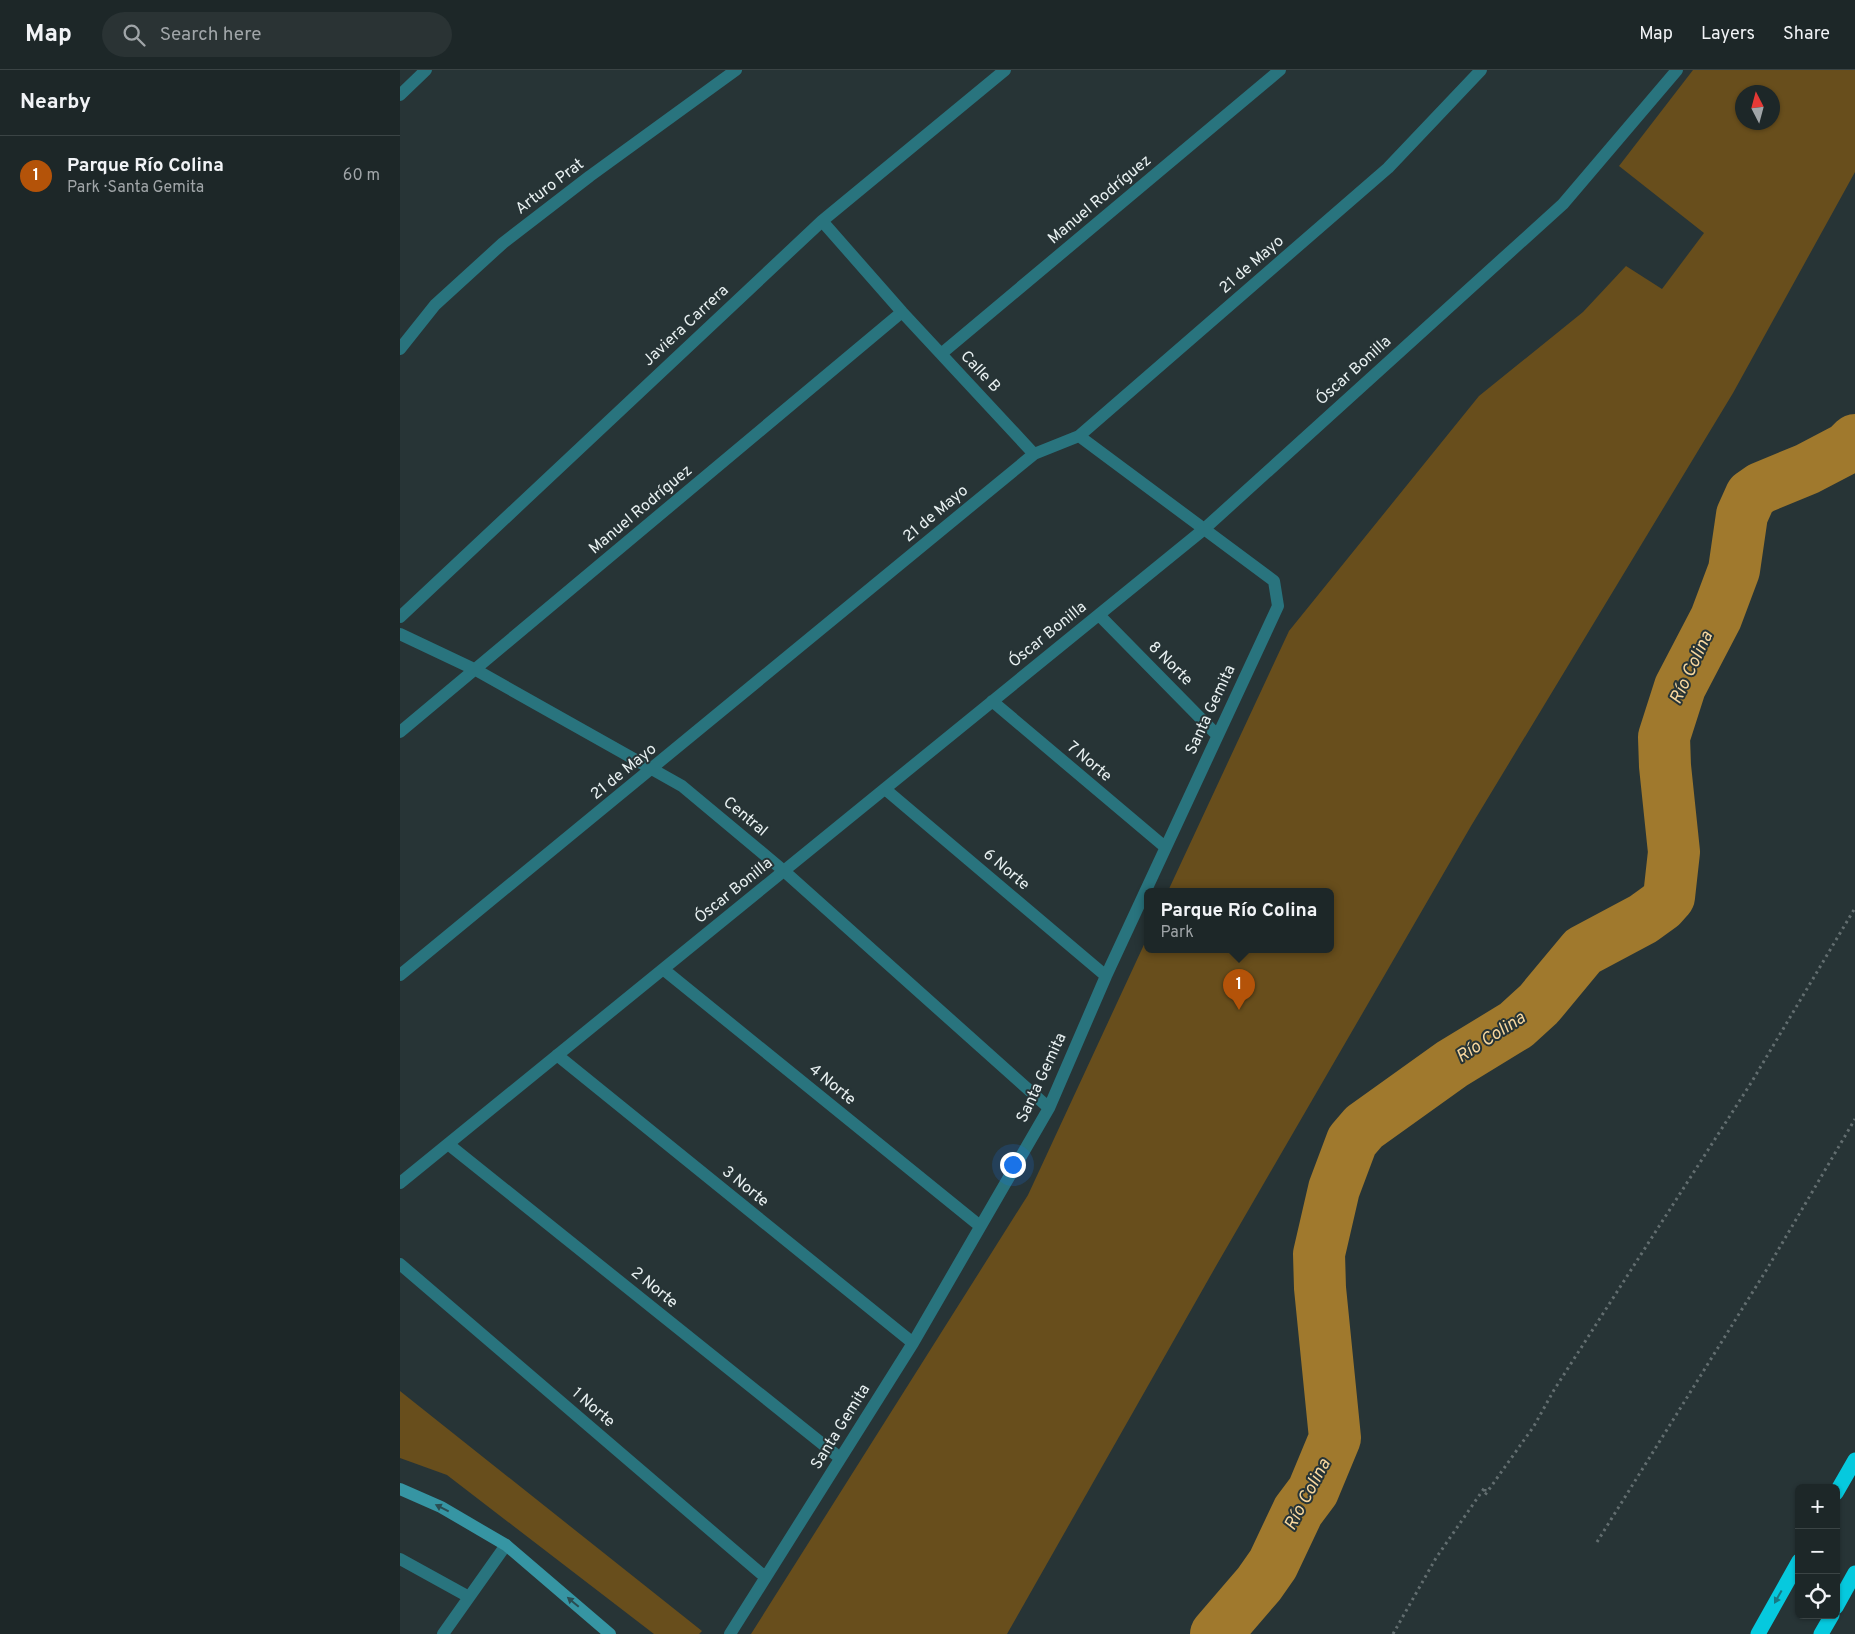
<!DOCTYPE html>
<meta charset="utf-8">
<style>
:root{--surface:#1d2728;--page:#2a3334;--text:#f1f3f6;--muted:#a0a5a8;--line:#3b4445;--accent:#b45309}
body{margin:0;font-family:Overpass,sans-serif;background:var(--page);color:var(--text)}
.controls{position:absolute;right:15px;bottom:15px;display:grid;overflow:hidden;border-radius:8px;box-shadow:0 1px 4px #0004}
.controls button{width:45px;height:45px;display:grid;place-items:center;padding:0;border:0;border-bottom:1px solid var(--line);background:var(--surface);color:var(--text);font:25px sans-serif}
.compass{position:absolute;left:1335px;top:15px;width:45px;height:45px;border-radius:50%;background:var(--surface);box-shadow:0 1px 4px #0004;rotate:354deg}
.you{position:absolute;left:612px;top:1094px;width:18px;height:18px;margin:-12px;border:4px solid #fff;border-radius:50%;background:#1a73e8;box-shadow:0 0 0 8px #1a73e833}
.badge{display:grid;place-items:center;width:32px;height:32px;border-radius:50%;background:var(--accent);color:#fff;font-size:16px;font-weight:700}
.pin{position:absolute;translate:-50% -41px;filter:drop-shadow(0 1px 2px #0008)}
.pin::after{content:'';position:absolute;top:26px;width:18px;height:15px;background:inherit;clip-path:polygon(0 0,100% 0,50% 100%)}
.popup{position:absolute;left:744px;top:818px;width:190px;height:65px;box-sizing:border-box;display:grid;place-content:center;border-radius:8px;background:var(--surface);filter:drop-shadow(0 1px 4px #0005);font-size:16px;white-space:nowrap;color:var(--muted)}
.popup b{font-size:19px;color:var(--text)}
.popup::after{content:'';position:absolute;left:50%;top:100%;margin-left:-10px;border:10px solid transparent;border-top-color:var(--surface)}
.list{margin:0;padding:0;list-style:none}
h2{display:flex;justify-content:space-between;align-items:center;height:65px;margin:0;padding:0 20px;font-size:21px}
h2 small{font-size:16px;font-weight:400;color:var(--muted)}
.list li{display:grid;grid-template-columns:32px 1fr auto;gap:15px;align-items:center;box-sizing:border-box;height:80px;padding:0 20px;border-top:1px solid var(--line)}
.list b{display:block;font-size:19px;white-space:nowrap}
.list p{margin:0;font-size:16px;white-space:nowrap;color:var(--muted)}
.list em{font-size:16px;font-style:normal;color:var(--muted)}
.icon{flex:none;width:28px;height:28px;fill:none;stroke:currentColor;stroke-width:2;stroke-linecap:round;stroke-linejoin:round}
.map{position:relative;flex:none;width:1455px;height:1564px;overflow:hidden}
header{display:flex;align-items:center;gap:30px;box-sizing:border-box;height:70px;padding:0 25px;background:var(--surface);border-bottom:1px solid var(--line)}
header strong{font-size:24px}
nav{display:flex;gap:28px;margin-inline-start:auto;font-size:18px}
.search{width:350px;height:45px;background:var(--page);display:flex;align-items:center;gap:12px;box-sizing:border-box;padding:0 18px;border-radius:28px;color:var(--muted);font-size:19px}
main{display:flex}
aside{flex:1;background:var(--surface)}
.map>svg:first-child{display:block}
.green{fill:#684e1c;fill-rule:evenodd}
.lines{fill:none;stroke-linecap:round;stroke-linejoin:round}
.river{stroke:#a0792d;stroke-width:52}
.path{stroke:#636e70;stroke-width:3;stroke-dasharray:2.5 4;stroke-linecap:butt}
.lane{stroke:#29747e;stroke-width:12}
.street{stroke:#29747e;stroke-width:12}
.secondary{stroke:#3695a3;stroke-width:12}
.highway{stroke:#06c9de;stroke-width:15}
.oneway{fill:#2b4c51}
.oneway2{fill:#187782}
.labels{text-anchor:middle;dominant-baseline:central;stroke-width:4;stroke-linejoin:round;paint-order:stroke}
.street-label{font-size:16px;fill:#e8f0f1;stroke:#273436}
.water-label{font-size:18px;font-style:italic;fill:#f7d79f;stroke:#273436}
</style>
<header>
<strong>Map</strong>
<div class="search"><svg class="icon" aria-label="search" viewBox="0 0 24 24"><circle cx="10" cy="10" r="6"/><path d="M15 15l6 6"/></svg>Search here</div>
<nav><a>Map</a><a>Layers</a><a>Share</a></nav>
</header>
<main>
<aside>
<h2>Nearby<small></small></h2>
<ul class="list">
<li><span class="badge">1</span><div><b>Parque Río Colina</b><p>Park · Santa Gemita</p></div><em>60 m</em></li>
</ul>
</aside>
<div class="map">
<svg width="1455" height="1564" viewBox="0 0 1455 1564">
<rect width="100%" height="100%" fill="#273436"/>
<path class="green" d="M 1293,0 L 1455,0 L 1455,102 L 1333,323 L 1071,756 L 816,1196 L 607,1564 L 351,1564 L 628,1125 L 748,866 L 748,879 L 930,879 L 930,821 L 768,821 L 889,561 L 1079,326 L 1183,242 L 1226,196 L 1262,219 L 1304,163 L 1219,96 ZM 1372,22 L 1372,52 L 1342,52 L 1342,22 Z
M 0,1321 L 302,1561 L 299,1564 L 254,1564 L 47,1405 L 0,1388 Z"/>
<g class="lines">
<path class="river" d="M 816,1564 L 859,1514 L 873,1494 L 898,1441 L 913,1421 L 935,1368 L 920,1218 L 919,1184 L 934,1119 L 952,1071 L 964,1057 L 1052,994 L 1116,955 L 1139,934 L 1183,881 L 1243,849 L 1261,836 L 1269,827 L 1274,782 L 1265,696 L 1264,667 L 1280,617 L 1316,548 L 1334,500 L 1342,445 L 1351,425 L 1361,418 L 1407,399 L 1447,378 L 1455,370"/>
<path class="path" d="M 1197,1472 L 1367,1199 L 1455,1049
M 993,1564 L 1036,1488 L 1085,1417 L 1085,1425 L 1134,1356 L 1154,1320 L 1351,1013 L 1455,838"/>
<path class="lane" d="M 0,1489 L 69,1527
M 43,1564 L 106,1475"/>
<path class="street" d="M 0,25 L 26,0
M 422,151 L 502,242 L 634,384
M 0,279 L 35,235 L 103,173 L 190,106 L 336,0
M 541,284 L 880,0
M 699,545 L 817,665
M 0,547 L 422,151 L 605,0
M 0,564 L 76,600 L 282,716 L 384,801 L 649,1038
M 592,631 L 765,777
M 0,662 L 502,242
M 485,719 L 706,906
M 263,899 L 580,1156
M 0,905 L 634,384 L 679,366 L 988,98 L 1081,0
M 157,985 L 513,1273
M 48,1074 L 440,1388
M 0,1113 L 803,460 L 1163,134 L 1277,0
M 0,1194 L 365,1507
M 330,1564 L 513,1273 L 649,1038 L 706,906 L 878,536 L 874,511 L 679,366"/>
<path class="secondary" d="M 0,1419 L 41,1437 L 106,1475 L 210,1564"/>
<path class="highway" d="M 1436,1423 L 1455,1390
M 1436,1537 L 1455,1503
M 1358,1564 L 1399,1491
M 1421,1564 L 1432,1545"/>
</g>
<defs><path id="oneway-solid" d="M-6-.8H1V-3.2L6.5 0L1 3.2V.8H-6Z" transform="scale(1.25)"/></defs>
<g class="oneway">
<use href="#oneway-solid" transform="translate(42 1438) rotate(-153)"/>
<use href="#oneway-solid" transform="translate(173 1532) rotate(-140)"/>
</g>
<use class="oneway2" href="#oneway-solid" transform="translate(1378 1527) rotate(119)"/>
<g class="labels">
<g class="street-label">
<text transform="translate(150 117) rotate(-37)">Arturo Prat</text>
<text transform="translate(700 130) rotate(-40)">Manuel Rodríguez</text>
<text transform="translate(852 195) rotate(-41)">21 de Mayo</text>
<text transform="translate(286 256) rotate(-43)">Javiera Carrera</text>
<text transform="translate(954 301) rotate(-42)">Óscar Bonilla</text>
<text transform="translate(580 302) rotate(47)">Calle B</text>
<text transform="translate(241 440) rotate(-40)">Manuel Rodríguez</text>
<text transform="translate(536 444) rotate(-40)">21 de Mayo</text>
<text transform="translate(648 565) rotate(-39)">Óscar Bonilla</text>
<text transform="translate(770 594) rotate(45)">8 Norte</text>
<text transform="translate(811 640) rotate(-65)">Santa Gemita</text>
<text transform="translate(689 692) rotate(40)">7 Norte</text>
<text transform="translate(224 702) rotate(-39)">21 de Mayo</text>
<text transform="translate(345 747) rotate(40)">Central</text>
<text transform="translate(606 800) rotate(40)">6 Norte</text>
<text transform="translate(334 821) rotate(-39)">Óscar Bonilla</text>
<text transform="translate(642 1008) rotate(-65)">Santa Gemita</text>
<text transform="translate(432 1015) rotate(39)">4 Norte</text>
<text transform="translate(345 1117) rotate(39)">3 Norte</text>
<text transform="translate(254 1218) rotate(39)">2 Norte</text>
<text transform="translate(193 1338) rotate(41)">1 Norte</text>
<text transform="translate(441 1357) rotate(-58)">Santa Gemita</text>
</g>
<g class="water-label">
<text transform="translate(1292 598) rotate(-65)">Río Colina</text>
<text transform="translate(1091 968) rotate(-33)">Río Colina</text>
<text transform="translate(908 1425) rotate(-62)">Río Colina</text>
</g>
</g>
</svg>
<div class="controls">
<button>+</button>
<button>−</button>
<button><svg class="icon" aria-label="locate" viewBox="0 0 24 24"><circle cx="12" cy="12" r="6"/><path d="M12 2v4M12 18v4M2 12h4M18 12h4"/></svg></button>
</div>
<svg class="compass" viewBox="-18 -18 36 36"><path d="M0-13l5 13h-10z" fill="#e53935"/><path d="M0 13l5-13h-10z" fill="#a0a5a8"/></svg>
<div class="you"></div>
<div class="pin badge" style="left:839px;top:940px">1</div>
<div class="popup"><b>Parque Río Colina</b>Park</div>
</div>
</main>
